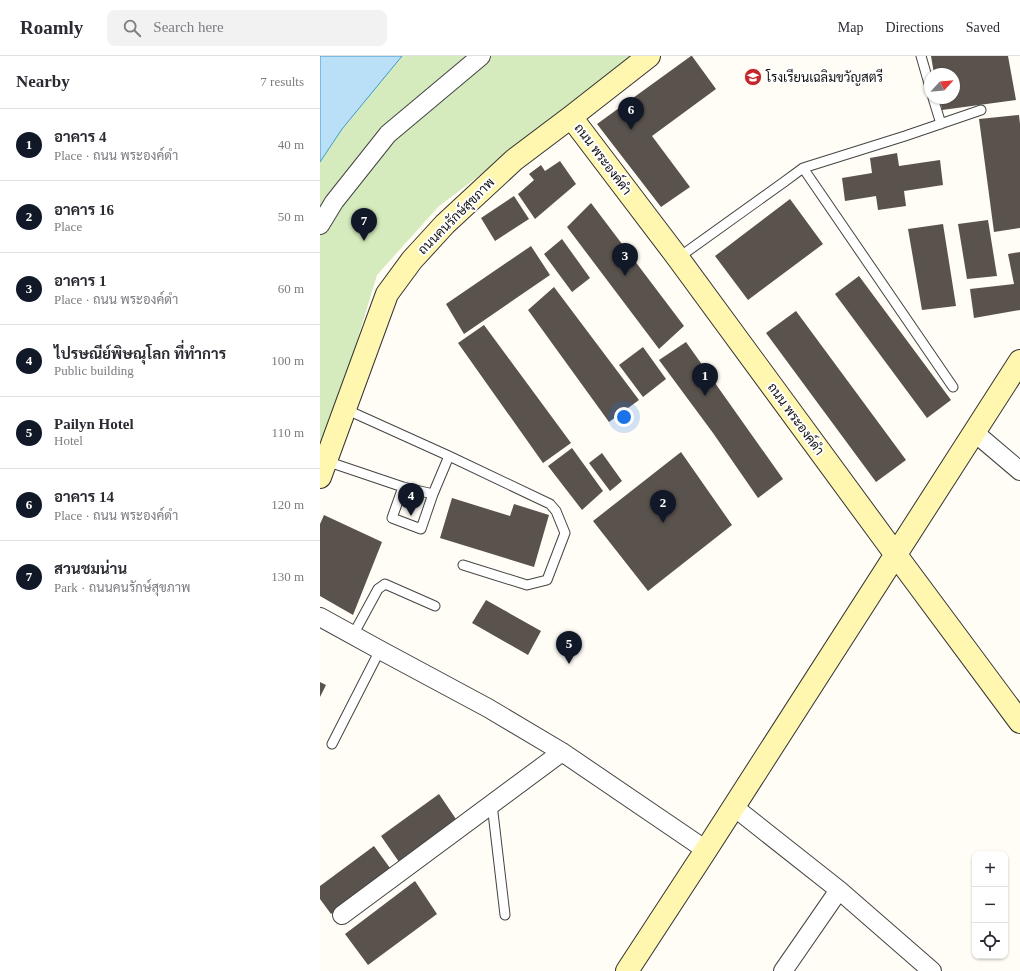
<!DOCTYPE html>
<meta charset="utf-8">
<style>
:root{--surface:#fff;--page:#f2f2f3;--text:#2b2b33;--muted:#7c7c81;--line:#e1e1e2;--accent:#111827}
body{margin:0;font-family:"Times New Roman",Sarabun,serif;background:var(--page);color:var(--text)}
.controls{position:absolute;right:12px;bottom:12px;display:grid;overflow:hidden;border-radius:8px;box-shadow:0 1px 3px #0004}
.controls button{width:36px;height:36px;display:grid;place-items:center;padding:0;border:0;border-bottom:1px solid var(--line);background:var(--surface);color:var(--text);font:20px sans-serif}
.compass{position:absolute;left:604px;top:12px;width:36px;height:36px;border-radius:50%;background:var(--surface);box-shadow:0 1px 3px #0004;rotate:64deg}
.you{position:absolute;left:304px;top:361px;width:14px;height:14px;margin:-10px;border:3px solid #fff;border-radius:50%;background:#1a73e8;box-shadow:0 0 0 6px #1a73e833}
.badge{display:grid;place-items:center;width:26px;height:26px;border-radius:50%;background:var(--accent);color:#fff;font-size:13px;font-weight:700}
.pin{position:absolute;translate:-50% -33px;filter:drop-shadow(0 1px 2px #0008)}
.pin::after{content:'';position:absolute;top:21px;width:14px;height:12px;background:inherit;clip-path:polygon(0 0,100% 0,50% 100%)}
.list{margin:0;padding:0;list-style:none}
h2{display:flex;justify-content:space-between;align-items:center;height:52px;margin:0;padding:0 16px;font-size:17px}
h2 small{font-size:13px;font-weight:400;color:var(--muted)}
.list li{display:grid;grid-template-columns:26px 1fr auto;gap:12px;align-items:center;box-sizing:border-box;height:72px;padding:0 16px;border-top:1px solid var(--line)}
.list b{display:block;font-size:15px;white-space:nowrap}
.list p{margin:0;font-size:13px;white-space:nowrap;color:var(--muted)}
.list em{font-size:13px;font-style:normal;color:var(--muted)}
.icon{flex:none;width:22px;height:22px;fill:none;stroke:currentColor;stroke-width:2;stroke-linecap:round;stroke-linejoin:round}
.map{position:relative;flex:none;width:700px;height:915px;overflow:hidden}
header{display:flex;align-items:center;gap:24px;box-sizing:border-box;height:56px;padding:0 20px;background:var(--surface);border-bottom:1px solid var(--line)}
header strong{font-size:19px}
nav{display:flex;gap:22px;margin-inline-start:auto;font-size:14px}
.search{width:280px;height:36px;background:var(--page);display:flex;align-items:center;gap:10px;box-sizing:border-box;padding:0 14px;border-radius:8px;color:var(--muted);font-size:15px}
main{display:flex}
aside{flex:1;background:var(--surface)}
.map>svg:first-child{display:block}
.green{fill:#d5ebbd}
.water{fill:#b9e0f7;stroke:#3f96cf}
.building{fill:#5a524d}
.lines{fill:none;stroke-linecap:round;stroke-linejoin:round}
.lane-casing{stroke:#444;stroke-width:11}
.street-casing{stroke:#444;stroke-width:20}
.secondary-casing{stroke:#333;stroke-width:24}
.lane{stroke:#fff;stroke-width:9}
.street{stroke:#fff;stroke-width:18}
.secondary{stroke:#fff6b0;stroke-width:22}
.labels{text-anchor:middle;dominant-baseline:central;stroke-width:4;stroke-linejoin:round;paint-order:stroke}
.poi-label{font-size:13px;fill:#111;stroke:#fff;text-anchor:start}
.street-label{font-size:13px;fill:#111;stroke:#fff}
</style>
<header>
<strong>Roamly</strong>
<div class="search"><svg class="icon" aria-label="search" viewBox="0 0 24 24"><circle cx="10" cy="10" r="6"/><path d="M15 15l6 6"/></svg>Search here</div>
<nav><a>Map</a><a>Directions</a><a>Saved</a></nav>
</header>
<main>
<aside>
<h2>Nearby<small>7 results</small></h2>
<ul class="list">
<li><span class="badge">1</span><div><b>อาคาร 4</b><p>Place · ถนน พระองค์ดำ</p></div><em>40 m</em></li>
<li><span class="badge">2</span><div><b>อาคาร 16</b><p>Place</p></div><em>50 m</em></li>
<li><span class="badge">3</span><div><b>อาคาร 1</b><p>Place · ถนน พระองค์ดำ</p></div><em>60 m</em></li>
<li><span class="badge">4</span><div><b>ไปรษณีย์พิษณุโลก ที่ทำการ</b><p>Public building</p></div><em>100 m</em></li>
<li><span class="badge">5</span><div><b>Pailyn Hotel</b><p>Hotel</p></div><em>110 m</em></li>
<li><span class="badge">6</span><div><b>อาคาร 14</b><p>Place · ถนน พระองค์ดำ</p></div><em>120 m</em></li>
<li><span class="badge">7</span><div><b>สวนชมน่าน</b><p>Park · ถนนคนรักษ์สุขภาพ</p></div><em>130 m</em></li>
</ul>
</aside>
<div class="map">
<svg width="700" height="915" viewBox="0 0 700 915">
<rect width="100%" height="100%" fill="#fffdf5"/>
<path class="green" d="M 82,0 L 322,0 L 207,83 L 118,151 L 57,219 L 0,407 L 0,106 L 22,73 Z"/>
<path class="water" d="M 0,0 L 82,0 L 22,73 L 0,106 Z"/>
<path class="building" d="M 371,0 L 372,0 L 396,33 L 332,80 L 370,131 L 341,151 L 277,68 Z
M 611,0 L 688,0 L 696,44 L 622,54 L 620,42 L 634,42 L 634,18 L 614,18 Z
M 699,59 L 700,68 L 700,172 L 674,176 L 659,63 Z
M 577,97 L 579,110 L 620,104 L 623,129 L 584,135 L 586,150 L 558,154 L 556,140 L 525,145 L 522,122 L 552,117 L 550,102 Z
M 240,105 L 256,128 L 215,163 L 198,138 L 214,124 L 209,118 L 221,109 L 225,115 Z
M 194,140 L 209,163 L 175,185 L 161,162 Z
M 470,143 L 503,188 L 428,244 L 395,200 Z
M 271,147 L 364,270 L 339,293 L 247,171 Z
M 668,164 L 677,220 L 647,223 L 638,168 Z
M 623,168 L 636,250 L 602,254 L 588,173 Z
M 242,183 L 270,222 L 252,236 L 224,198 Z
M 211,190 L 230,219 L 144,278 L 126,248 Z
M 700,196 L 700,254 L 654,262 L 650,233 L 694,228 L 688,198 Z
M 539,220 L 631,344 L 607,362 L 515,238 Z
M 234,231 L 319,344 L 289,366 L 208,254 Z
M 476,255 L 586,404 L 556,426 L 446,277 Z
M 164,269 L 251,387 L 223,407 L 138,287 Z
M 366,286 L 463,423 L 438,442 L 393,377 L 339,304 Z
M 323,291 L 346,323 L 323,341 L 299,309 Z
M 252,392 L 283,435 L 262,454 L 228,410 Z
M 361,396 L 412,469 L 328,535 L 273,465 Z
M 282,397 L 302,425 L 290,435 L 269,407 Z
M 132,442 L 190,460 L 194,448 L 229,459 L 214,511 L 120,482 Z
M 4,459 L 62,486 L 33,559 L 0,540 L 0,468 Z
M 166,544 L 221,575 L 208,599 L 152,567 Z
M 0,626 L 6,629 L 0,641 Z
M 119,738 L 138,766 L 79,806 L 61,780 Z
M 54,790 L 70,812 L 11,858 L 0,843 L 0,830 Z
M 95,825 L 117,858 L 48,909 L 25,878 Z"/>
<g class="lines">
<defs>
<path id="lane" d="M 601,0 L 610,31
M 613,42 L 621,68
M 483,112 L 633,331
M 358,202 L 464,126 L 483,112 L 585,80 L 661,54
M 25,353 L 129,400 L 230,448 L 236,455 L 245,477 L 227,524 L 207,529 L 143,509
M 6,405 L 83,431 L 113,438
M 83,431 L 72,462 L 101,473 L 113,438 L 129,400
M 33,579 L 58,533 L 65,528 L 115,550
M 12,688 L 60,594
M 172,748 L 185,859"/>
<path id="street" d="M 0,169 L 14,146 L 68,78 L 161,0
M 654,376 L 700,415
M 0,561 L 60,594 L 168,652 L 242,696 L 386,794
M 414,751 L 519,834 L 612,915
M 22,859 L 242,696
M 463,915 L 519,834"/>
<path id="secondary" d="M 251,61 L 358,202 L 576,499 L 700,666
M 0,421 L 67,238 L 92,204 L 125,168 L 194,104 L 251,61 L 329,0
M 307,915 L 386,794 L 700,305"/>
</defs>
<use href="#lane" class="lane-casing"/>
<use href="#street" class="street-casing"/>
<use href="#secondary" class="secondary-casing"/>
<use href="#lane" class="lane"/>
<use href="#street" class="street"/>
<use href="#secondary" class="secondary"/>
</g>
<defs>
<symbol id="school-disc" viewBox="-11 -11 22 22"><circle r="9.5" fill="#c4262e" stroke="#fff"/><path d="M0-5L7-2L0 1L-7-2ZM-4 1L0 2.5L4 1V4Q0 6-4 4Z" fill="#fff"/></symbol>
</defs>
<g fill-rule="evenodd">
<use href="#school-disc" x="423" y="11" width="20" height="20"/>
</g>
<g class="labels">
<g class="poi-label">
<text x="446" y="21">โรงเรียนเฉลิมขวัญสตรี</text>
</g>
<g class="street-label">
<text transform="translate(283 103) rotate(53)">ถนน พระองค์ดำ</text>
<text transform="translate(136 160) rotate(-45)">ถนนคนรักษ์สุขภาพ</text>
<text transform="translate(476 363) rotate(54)">ถนน พระองค์ดำ</text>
</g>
</g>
</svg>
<div class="controls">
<button>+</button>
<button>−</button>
<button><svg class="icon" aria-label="locate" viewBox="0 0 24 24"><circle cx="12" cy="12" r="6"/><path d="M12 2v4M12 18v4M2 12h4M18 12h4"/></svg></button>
</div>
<svg class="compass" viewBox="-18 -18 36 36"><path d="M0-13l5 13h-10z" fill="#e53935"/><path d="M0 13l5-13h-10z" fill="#7c7c81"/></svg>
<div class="you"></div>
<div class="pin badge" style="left:385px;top:340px">1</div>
<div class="pin badge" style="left:343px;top:467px">2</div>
<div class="pin badge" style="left:305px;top:220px">3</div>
<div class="pin badge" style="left:91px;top:460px">4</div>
<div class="pin badge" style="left:249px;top:608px">5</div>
<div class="pin badge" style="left:311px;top:74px">6</div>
<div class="pin badge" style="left:44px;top:185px">7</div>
</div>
</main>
